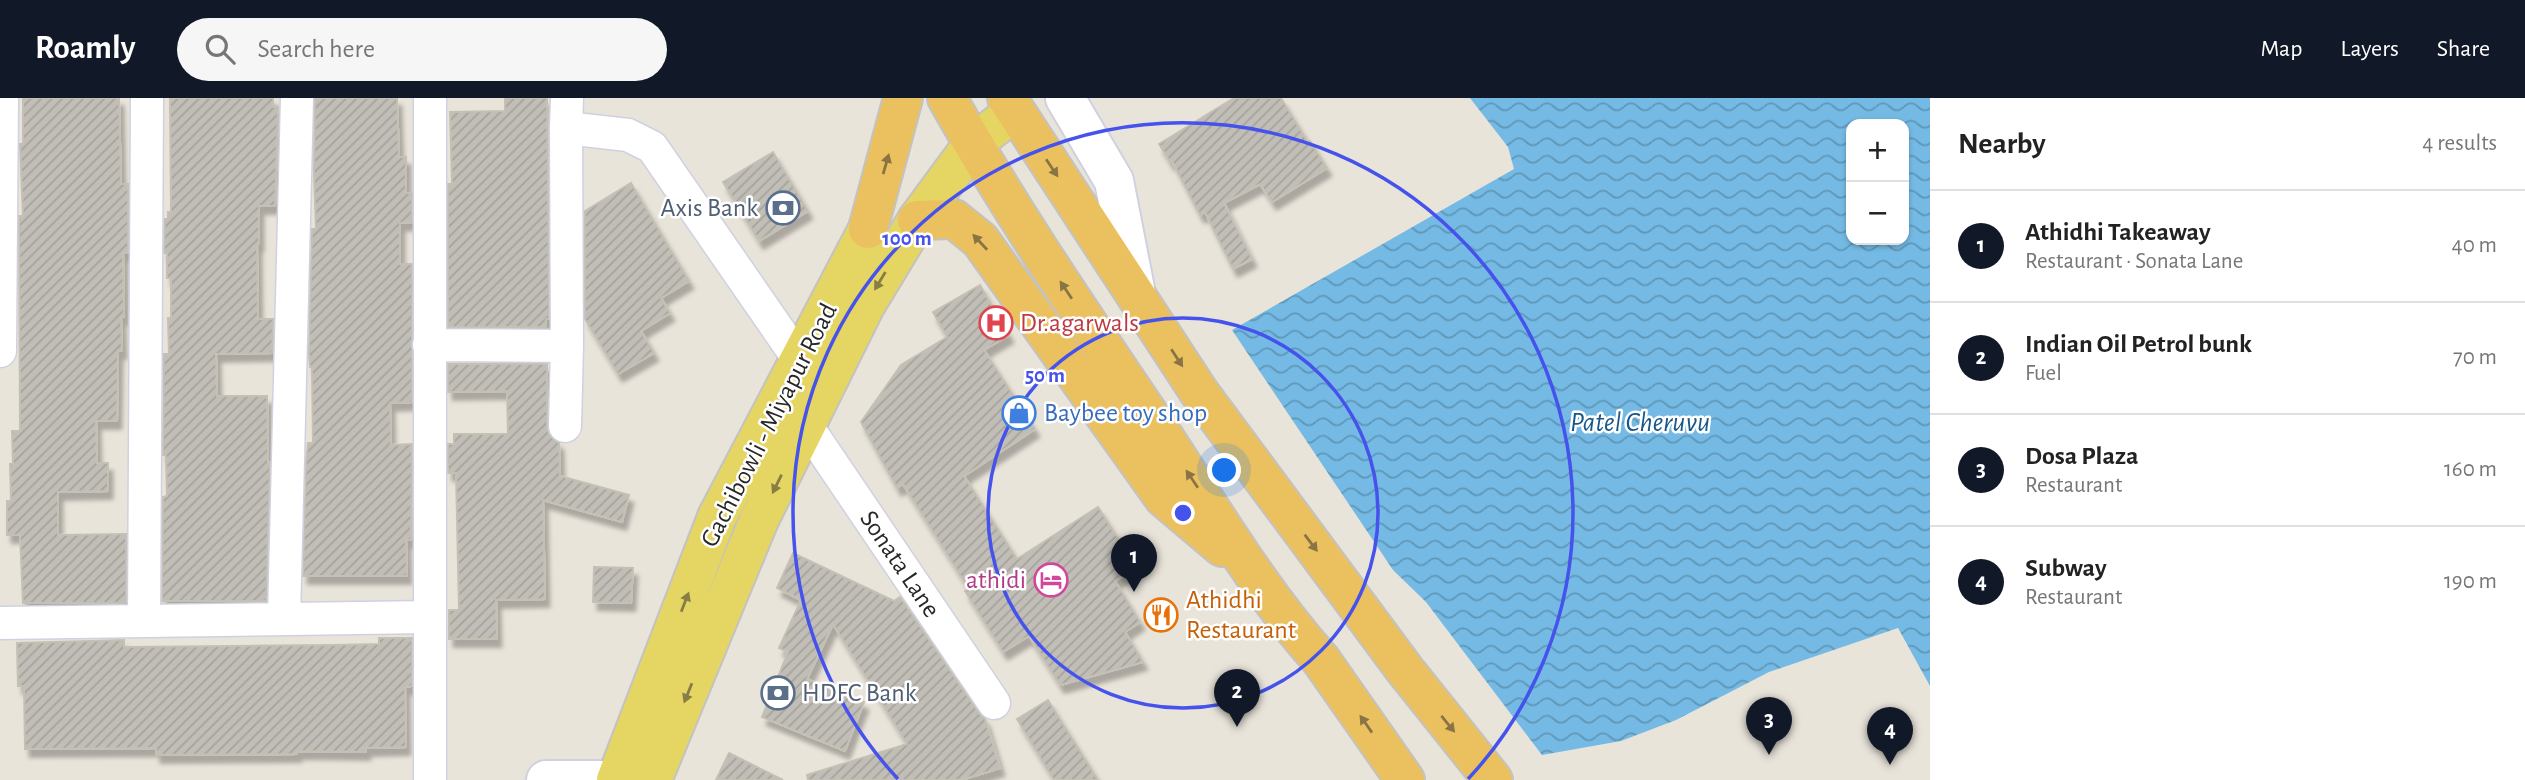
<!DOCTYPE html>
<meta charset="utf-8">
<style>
:root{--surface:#fff;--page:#f6f6f6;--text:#222;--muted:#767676;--line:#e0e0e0;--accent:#111827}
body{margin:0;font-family:"Alegreya Sans",sans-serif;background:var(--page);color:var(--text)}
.controls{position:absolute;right:21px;top:21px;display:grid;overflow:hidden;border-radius:14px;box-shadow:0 2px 5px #0004}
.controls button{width:63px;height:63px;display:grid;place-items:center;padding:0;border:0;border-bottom:2px solid var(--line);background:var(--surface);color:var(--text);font:35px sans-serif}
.you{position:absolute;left:1225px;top:373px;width:24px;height:24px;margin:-18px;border:5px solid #fff;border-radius:50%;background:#1a73e8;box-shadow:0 0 0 10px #1a73e833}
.badge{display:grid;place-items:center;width:46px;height:46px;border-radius:50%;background:var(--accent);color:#fff;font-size:23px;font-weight:700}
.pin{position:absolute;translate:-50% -58px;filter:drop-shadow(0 2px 4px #0008)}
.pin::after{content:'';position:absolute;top:37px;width:24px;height:21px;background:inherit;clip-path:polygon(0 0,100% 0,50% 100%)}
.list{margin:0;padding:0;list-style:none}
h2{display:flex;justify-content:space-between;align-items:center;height:91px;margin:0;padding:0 28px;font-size:30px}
h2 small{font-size:23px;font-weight:400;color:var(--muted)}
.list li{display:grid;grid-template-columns:46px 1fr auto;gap:21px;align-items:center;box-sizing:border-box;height:112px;padding:0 28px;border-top:2px solid var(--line)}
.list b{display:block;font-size:26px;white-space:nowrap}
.list p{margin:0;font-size:23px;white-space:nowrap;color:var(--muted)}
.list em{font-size:23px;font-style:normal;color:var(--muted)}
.icon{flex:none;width:38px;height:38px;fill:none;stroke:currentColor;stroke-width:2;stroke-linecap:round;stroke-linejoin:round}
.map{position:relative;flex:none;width:1930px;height:682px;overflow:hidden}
header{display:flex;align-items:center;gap:42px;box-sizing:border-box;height:98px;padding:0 35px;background:var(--accent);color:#fff}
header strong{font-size:33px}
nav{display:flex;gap:38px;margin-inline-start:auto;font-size:24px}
.search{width:490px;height:63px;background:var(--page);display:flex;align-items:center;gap:18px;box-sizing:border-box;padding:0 24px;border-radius:38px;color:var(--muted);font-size:26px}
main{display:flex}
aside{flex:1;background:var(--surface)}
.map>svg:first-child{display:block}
.water{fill:url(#water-waves);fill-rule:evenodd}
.building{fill:url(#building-hatch);stroke:#c4c0b4;stroke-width:2;filter:url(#shadow)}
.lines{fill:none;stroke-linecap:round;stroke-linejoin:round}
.minor-casing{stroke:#cfd1e0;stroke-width:35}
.tertiary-casing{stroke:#cfd1e0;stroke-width:42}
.primary-casing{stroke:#c3c3c3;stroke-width:42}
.trunk-casing{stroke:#c3c3c3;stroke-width:42}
.minor{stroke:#fff;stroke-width:32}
.tertiary{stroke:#fff;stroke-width:38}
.primary{stroke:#e5d563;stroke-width:38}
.trunk{stroke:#ebc160;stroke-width:38}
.oneway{fill:#897444}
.oneway2{fill:#867e45}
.ring{fill:none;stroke:#4552eb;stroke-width:3.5}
.labels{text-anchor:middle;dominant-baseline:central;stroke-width:5;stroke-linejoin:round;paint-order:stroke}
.service-label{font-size:26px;fill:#4e5e75;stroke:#fff;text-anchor:end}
.health-label{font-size:26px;fill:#be3a42;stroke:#fff;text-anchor:start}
.shop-label{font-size:26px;fill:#366cbe;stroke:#fff;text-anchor:start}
.street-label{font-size:26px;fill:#272727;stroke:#fff}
.hotel-label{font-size:26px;fill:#b23c85;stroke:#fff;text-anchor:end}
.food-label{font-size:26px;fill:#c56008;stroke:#fff;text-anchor:start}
.water-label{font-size:28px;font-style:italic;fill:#17578c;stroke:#fff}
.centre{fill:#4552eb;stroke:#fff;stroke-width:3.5}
.ring-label{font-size:21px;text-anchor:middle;font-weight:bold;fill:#4552eb;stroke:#fff;stroke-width:5;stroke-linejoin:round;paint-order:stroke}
</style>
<header>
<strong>Roamly</strong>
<div class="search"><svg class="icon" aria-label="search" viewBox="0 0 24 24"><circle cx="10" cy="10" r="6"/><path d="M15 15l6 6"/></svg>Search here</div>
<nav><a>Map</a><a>Layers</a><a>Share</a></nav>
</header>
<main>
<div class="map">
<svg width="1930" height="682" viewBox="0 0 1930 682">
<defs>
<pattern id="water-waves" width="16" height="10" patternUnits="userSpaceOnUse" patternTransform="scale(1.75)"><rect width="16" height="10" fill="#74bae4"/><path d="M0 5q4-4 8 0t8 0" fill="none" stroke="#5f97b9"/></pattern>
<pattern id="building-hatch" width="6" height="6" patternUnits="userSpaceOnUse" patternTransform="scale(1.75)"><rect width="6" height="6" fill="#c1beb7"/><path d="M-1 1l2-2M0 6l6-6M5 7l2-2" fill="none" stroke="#a6a39d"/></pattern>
<filter id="shadow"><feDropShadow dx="4.5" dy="8" stdDeviation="2" flood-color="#0004"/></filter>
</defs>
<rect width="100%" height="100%" fill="#e9e4da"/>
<path class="water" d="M 1470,0 L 1930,0 L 1930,588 L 1898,530 L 1769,574 L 1676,622 L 1621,643 L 1542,657 L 1426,504 L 1393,472 L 1232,232 L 1514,71 L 1508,49 ZM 1851,26 L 1904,26 L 1904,142 L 1851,142 Z"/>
<path class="building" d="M 23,0 L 119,0 L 121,86 L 128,86 L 128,155 L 123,155 L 124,219 L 121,219 L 122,253 L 118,253 L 117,323 L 96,323 L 97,365 L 108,365 L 108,393 L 58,394 L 58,437 L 126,436 L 126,503 L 124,505 L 23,505 L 20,437 L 7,437 L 7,403 L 11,403 L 10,366 L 13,366 L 12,333 L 20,333 L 19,118 L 23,118 L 20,46 L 23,46 Z
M 170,0 L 273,0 L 273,9 L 278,9 L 275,108 L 259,108 L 259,146 L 257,146 L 258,221 L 273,221 L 272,255 L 216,256 L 217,298 L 267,298 L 268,364 L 270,364 L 266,503 L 162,503 L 163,399 L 167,398 L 166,357 L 163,357 L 164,256 L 169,256 L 168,220 L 171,220 L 171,180 L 167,180 L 167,155 L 164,155 L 165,121 L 168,121 L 168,114 L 171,114 Z
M 315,0 L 397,0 L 399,59 L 406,59 L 406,95 L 412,95 L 412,124 L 400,125 L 400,166 L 412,166 L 412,304 L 390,305 L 391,347 L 412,346 L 411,442 L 406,442 L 407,478 L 303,478 L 306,364 L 308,345 L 313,345 L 312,269 L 310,269 L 309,255 L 312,131 L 316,131 L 314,75 Z
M 505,0 L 547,0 L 549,221 L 546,221 L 546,229 L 448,229 L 448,86 L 452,86 L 450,14 L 505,13 Z
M 1234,0 L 1281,0 L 1308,44 L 1310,43 L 1327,70 L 1272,104 L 1260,86 L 1224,105 L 1252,161 L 1233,171 L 1205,114 L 1200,117 L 1172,63 L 1170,64 L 1159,46 Z
M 773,54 L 808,113 L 759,143 L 723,84 Z
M 631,85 L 689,183 L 661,200 L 670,215 L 641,233 L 654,255 L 618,276 L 585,221 L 585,113 Z
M 980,187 L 1009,237 L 984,252 L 1035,331 L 964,378 L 1017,461 L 1098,409 L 1137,470 L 1115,483 L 1140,524 L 1125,534 L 1143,564 L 1060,587 L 1029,538 L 1003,554 L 965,493 L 969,491 L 903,386 L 897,390 L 861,324 L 901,267 L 947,239 L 933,214 Z
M 448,266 L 547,266 L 547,328 L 549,337 L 559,345 L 560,378 L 629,397 L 622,424 L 543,402 L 545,501 L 496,502 L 497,541 L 449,541 L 449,512 L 459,512 L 456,375 L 448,375 L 448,346 L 454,346 L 454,336 L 508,336 L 507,293 L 448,294 Z
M 793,455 L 894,503 L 900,499 L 979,615 L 985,621 L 1000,670 L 961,682 L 808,682 L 807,677 L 907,646 L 833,526 L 807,581 L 864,604 L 845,653 L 762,619 L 788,554 L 779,550 L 801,502 L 777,490 Z
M 594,469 L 633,470 L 631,505 L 593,504 Z
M 379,540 L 412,540 L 412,588 L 405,589 L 406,649 L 366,650 L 366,654 L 297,653 L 297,656 L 156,657 L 156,650 L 25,651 L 24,588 L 18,588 L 17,545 L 124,542 L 124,549 L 333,547 L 379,546 Z
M 1048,602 L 1098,682 L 1054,682 L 1017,621 Z
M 729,655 L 783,682 L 716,682 Z"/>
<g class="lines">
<defs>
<path id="minor" d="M 430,0 L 430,682
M 566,30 L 567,0
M 429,247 L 567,248
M 0,253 L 2,0
M 806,327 L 994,605
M 565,328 L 567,248 L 566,30 L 628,37 L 652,49 L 800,263
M 284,521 L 297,0
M 144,523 L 147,0
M 0,525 L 429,519"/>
<path id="tertiary" d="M 1065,0 L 1114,83 L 1136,196
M 546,682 L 617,682"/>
<path id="primary" d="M 616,682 L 717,419 L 868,131
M 652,682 L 759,422 L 865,208 L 917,122 L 973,46 L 1015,13"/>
<path id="trunk" d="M 947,0 C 1012,116 1088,226 1162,336 C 1212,412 1260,494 1321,562 L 1405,682
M 1007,0 L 1199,294 L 1405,572 L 1493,682
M 917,122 L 954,121 L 980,142 L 1164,400 L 1222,449
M 868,131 L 903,0"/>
</defs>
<use href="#minor" class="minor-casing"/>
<use href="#tertiary" class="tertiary-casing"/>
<use href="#primary" class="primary-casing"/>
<use href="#trunk" class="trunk-casing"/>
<use href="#minor" class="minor"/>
<use href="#tertiary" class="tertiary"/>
<use href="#primary" class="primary"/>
<use href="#trunk" class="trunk"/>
</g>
<defs><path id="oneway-solid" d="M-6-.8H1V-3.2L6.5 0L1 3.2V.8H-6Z" transform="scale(1.75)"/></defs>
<g class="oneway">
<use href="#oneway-solid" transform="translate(886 66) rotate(-74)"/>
<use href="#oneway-solid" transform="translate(1052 70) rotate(56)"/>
<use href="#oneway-solid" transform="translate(980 144) rotate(-133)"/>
<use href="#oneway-solid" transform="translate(1066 192) rotate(-124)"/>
<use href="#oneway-solid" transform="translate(1177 260) rotate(57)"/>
<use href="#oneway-solid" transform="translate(1192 381) rotate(-124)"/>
<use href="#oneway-solid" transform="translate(1311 445) rotate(53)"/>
<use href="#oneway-solid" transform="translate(1366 626) rotate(-125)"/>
<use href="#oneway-solid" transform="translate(1448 626) rotate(51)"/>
</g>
<g class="oneway2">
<use href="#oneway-solid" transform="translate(880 183) rotate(121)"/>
<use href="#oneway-solid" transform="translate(777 386) rotate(116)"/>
<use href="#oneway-solid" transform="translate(685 504) rotate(-69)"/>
<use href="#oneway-solid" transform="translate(688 595) rotate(112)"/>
</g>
<g class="ring">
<circle cx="1183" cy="415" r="195"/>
<path d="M898 681A390 390 0 1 1 1468 681"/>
</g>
<defs>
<symbol id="bank-ring" viewBox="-11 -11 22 22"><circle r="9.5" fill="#fff" stroke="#5c6f8a" stroke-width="1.5"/><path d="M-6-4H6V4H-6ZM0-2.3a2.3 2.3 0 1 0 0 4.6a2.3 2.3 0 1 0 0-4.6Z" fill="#5c6f8a"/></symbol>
<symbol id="hospital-ring" viewBox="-11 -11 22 22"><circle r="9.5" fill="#fff" stroke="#e0444e" stroke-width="1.5"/><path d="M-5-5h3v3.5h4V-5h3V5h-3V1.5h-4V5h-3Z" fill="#e0444e"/></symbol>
<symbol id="shop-ring" viewBox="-11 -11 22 22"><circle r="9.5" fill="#fff" stroke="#3f7fe0" stroke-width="1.5"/><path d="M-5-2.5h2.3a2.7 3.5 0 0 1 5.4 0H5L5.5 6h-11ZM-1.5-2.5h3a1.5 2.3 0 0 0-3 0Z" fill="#3f7fe0"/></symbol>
<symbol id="hotel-ring" viewBox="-11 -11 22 22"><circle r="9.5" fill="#fff" stroke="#d1479c" stroke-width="1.5"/><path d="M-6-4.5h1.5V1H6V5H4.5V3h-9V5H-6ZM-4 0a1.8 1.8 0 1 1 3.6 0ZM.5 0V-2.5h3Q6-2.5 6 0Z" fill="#d1479c"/></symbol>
<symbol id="restaurant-ring" viewBox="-11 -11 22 22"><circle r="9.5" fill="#fff" stroke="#e8710a" stroke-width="1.5"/><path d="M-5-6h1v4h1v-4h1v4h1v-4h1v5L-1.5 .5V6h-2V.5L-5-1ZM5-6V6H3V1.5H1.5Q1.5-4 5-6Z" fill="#e8710a"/></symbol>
</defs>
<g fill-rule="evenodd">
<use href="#bank-ring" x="764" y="91" width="38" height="38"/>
<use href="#hospital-ring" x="977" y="206" width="38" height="38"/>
<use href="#shop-ring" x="1000" y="296" width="38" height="38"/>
<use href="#hotel-ring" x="1032" y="463" width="38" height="38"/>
<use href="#restaurant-ring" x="1142" y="498" width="38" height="38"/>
<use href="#bank-ring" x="759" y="576" width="38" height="38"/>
</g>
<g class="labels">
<g class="service-label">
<text x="758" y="110">Axis Bank</text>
<text x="802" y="595" text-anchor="start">HDFC Bank</text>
</g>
<g class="health-label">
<text x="1020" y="225">Dr.agarwals</text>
</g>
<g class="shop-label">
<text x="1044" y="315">Baybee toy shop</text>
</g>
<g class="street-label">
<text transform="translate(769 327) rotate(-63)">Gachibowli - Miyapur Road</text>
<text transform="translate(900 466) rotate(56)">Sonata Lane</text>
</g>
<g class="hotel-label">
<text x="1026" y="482">athidi</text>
</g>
<g class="food-label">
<text x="1186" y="502">Athidhi<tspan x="1186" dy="30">Restaurant</tspan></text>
</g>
<g class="water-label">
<text x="1640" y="325">Patel Cheruvu</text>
</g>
</g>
<circle cx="1183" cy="415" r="10" class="centre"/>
<g class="ring-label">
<text x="907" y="147">100 m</text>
<text x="1045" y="284">50 m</text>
</g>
</svg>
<div class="controls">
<button>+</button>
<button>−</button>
</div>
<div class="you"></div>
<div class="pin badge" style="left:1134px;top:494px">1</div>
<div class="pin badge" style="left:1237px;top:629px">2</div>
<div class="pin badge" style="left:1769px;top:657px">3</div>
<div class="pin badge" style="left:1890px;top:667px">4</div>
</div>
<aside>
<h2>Nearby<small>4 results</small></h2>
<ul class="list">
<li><span class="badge">1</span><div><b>Athidhi Takeaway</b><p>Restaurant · Sonata Lane</p></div><em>40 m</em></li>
<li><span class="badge">2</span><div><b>Indian Oil Petrol bunk</b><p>Fuel</p></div><em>70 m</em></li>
<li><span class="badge">3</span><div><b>Dosa Plaza</b><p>Restaurant</p></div><em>160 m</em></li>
<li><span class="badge">4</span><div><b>Subway</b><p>Restaurant</p></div><em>190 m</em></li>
</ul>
</aside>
</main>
